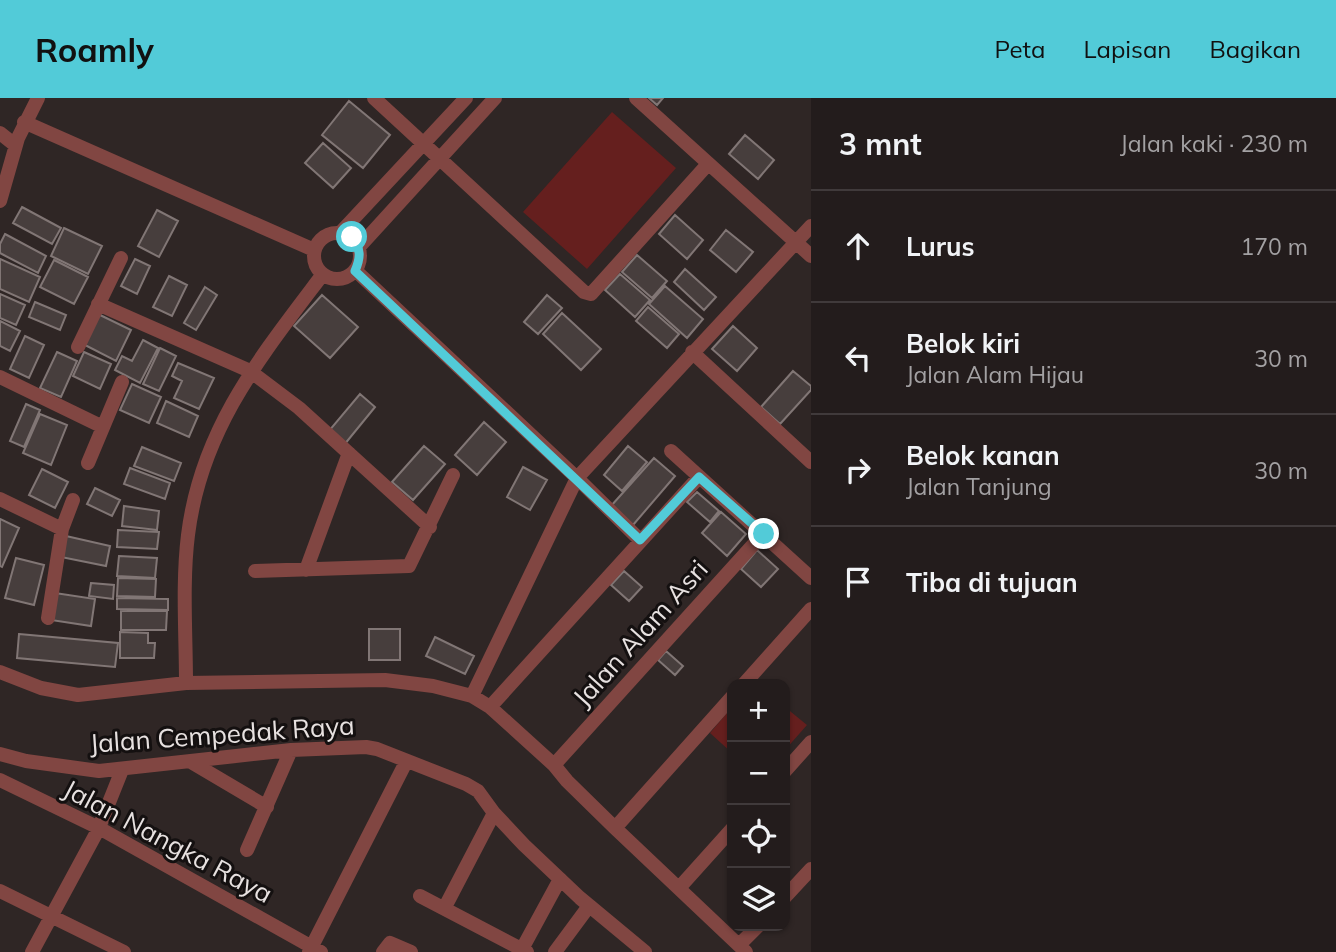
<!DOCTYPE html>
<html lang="id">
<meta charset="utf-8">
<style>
:root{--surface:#231c1c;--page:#2f2929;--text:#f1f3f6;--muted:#a3a1a3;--line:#403a3b;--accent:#52cbd8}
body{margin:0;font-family:Mulish,sans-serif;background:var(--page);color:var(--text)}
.controls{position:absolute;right:21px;bottom:21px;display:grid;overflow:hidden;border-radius:14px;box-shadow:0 2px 5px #0004}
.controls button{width:63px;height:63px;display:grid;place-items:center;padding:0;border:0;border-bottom:2px solid var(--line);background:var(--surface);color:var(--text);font:35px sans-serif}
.stop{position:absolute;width:21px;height:21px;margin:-16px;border:5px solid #52cbd8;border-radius:50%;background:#fff}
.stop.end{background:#52cbd8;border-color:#fff;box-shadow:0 2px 7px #0008}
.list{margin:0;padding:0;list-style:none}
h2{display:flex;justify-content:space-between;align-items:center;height:91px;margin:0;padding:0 28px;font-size:30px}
h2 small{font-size:23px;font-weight:400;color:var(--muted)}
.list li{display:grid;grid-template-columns:46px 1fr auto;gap:21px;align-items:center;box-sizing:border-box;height:112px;padding:0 28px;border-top:2px solid var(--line)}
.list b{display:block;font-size:26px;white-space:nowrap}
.list p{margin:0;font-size:23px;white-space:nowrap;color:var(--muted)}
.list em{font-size:23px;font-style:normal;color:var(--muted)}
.icon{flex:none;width:38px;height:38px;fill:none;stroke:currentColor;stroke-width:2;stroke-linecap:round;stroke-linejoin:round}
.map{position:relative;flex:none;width:811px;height:854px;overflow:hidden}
header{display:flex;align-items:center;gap:42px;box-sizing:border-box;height:98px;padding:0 35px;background:var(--accent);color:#111}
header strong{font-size:33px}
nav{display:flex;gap:38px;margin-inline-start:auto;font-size:24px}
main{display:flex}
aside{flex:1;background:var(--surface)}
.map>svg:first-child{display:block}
.green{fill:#651f1e}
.building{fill:#473e3d;stroke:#817675;stroke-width:2}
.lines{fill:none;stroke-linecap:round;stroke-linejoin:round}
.minor{stroke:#814642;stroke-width:14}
.route{stroke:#52cbd8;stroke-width:9}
.labels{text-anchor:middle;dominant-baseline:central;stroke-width:6;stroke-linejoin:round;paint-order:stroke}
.street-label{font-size:26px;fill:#e7e1e0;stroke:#141010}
</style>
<header>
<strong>Roamly</strong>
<nav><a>Peta</a><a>Lapisan</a><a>Bagikan</a></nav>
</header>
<main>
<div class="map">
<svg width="811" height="854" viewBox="0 0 811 854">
<rect width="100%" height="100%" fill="#2f2625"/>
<path class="green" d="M 612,14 L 676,70 L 587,171 L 523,114 Z
M 732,609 L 732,655 L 710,635 Z
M 785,609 L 807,627 L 785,652 Z"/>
<path class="building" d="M 649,0 L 663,0 L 657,7 Z
M 349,3 L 390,37 L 363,70 L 322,37 Z
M 745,37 L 774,62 L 758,81 L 729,56 Z
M 323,45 L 351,70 L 333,90 L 305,65 Z
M 22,109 L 61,130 L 52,146 L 13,125 Z
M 157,112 L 178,123 L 159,159 L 138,148 Z
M 675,117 L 703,142 L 687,161 L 659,136 Z
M 64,130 L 102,148 L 88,176 L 51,158 Z
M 726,132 L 753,154 L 736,174 L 710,152 Z
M 5,136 L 46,158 L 38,175 L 0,155 L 0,146 Z
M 637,157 L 667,183 L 652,200 L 622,174 Z
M 0,161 L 40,179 L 29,204 L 0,191 Z
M 135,161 L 150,168 L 137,196 L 121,188 Z
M 54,162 L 88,179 L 74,206 L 40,189 Z
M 685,171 L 716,199 L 704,212 L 674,184 Z
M 620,176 L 650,202 L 635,219 L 605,192 Z
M 169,178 L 187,187 L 172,218 L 153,209 Z
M 665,188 L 703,221 L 687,240 L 649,206 Z
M 205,189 L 217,197 L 196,232 L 184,225 Z
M 0,196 L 25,207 L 16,227 L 0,220 Z
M 322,197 L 358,229 L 330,260 L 294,228 Z
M 547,197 L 562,210 L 538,236 L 524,224 Z
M 35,204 L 66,217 L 60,232 L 29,219 Z
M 648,209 L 679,236 L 667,250 L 636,223 Z
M 562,215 L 601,251 L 581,272 L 543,236 Z
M 98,216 L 131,232 L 116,263 L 83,246 Z
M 0,223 L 20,233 L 10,253 L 0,248 Z
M 733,228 L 757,250 L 737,273 L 712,251 Z
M 25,238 L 44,247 L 29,280 L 10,271 Z
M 143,242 L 158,250 L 140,285 L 115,272 L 122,258 L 132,263 Z
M 160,250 L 176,258 L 159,293 L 143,286 Z
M 57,254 L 77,263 L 61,299 L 40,290 Z
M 84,254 L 111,266 L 100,291 L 73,278 Z
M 178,265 L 214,280 L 199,311 L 174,300 L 182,283 L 172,278 Z
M 793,273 L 811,288 L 811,292 L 780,326 L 761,309 Z
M 132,286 L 161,299 L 149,325 L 120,312 Z
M 360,296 L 375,309 L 344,347 L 328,334 Z
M 166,303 L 198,318 L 189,339 L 157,325 Z
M 26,306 L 40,312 L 24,349 L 10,343 Z
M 40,316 L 67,327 L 51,367 L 23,355 Z
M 484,324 L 506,344 L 477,377 L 455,357 Z
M 424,348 L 445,366 L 413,402 L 392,384 Z
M 628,348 L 647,364 L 622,393 L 604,377 Z
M 142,349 L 181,365 L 174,383 L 134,368 Z
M 654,360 L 675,378 L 633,427 L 611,408 Z
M 523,369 L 547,382 L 530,412 L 507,399 Z
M 130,370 L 170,385 L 165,401 L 124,386 Z
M 42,371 L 68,384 L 55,410 L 29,397 Z
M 95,390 L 120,402 L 112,418 L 87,406 Z
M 697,394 L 719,413 L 710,424 L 687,404 Z
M 124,408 L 159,413 L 157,432 L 122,428 Z
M 721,414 L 746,436 L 727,458 L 702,435 Z
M 0,421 L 19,430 L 2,469 L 0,468 Z
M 118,432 L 159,434 L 157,451 L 117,449 Z
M 66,438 L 110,448 L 106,468 L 61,459 Z
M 757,452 L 778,471 L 761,489 L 741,471 Z
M 119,458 L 157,460 L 155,480 L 117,478 Z
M 16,460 L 44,467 L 34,507 L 5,500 Z
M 624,473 L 642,489 L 629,503 L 611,487 Z
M 118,480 L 156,481 L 155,499 L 117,498 Z
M 91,485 L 114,487 L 113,501 L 89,498 Z
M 55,495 L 95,501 L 91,528 L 51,522 Z
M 117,500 L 168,501 L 168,512 L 117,511 Z
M 121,513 L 167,513 L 166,532 L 121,532 Z
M 369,531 L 400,531 L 400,562 L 369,562 Z
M 120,534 L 148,535 L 148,545 L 155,545 L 154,560 L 120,560 Z
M 19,536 L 118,545 L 115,569 L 17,560 Z
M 435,539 L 474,558 L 465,576 L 426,558 Z
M 666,553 L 683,568 L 675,577 L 658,562 Z"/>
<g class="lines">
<path class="minor" d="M 374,0 L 584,194 L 591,196 L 708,66
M 636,0 L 811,158
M 24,24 L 314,152
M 0,35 L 15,47
M 0,103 L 18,40 L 38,0
M 341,134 L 466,0
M314 158a23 23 0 1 1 46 0a23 23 0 1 1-46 0Z
M 359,149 L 495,0
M 355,172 L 577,380 L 640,442
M 98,206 L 250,273 L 299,310 L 430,429
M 78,249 L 121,160
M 692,254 L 811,364
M 0,279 L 103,329
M 671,353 L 811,480
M 88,365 L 122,284
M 0,401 L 62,431
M 306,472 L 349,355
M 255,473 L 409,468 L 453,377
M 48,520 L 62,431 L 73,402
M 0,574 L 41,590 L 78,597 L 186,585 L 385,582 L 433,588 L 472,598 L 490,609 L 554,667 L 567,683 L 615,730 L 746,854
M 186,585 C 186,537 182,485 188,437 C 201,331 261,258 323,176
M 744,586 L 811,511
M 472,598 L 577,380 L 811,128
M 490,609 L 699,379
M 0,656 L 26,663 L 99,673 L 291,652 L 366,649 L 377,651 L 466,686 L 478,693 L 494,715 L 524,747 L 580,800 L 645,854
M 191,664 L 267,709
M 554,667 L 763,436
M 785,673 L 811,644
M 0,682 L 99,730 L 321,854
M 615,730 L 732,599
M 247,752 L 291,652
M 679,790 L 732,731
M 0,793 L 124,854
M 420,798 L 527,854
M 785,799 L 811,771
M 445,809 L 494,715
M 740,846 L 758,828
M 522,851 L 560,781
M 32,854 L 98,732 L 122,672
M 309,854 L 406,664
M 383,854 L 390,845 L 411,854
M 555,854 L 589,808"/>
</g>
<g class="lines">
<path class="route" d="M 352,139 C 361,151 361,159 355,173 L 640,442 L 699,379 L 764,436"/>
</g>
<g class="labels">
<g class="street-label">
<text transform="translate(640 535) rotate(-48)">Jalan Alam Asri</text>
<text transform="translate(222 636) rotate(-4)">Jalan Cempedak Raya</text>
<text transform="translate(168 743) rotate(28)">Jalan Nangka Raya</text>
</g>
</g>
</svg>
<div class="controls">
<button>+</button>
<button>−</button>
<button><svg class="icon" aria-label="locate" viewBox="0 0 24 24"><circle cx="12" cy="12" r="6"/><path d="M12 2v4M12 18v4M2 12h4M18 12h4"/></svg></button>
<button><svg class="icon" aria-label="layers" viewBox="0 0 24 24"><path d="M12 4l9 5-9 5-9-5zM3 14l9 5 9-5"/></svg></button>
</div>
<div class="stop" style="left:352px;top:139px"></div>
<div class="stop end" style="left:764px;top:436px"></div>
</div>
<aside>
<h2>3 mnt<small>Jalan kaki · 230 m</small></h2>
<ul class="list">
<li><svg class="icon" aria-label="ahead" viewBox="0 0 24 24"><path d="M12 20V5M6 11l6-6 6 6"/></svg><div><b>Lurus</b></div><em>170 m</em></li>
<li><svg class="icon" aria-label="left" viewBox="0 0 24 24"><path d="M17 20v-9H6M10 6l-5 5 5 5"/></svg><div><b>Belok kiri</b><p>Jalan Alam Hijau</p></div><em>30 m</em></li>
<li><svg class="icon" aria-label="right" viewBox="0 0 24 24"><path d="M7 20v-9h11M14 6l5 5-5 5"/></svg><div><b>Belok kanan</b><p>Jalan Tanjung</p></div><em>30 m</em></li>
<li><svg class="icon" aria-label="arrive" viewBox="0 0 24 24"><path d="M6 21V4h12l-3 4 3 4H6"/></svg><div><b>Tiba di tujuan</b></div></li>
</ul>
</aside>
</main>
